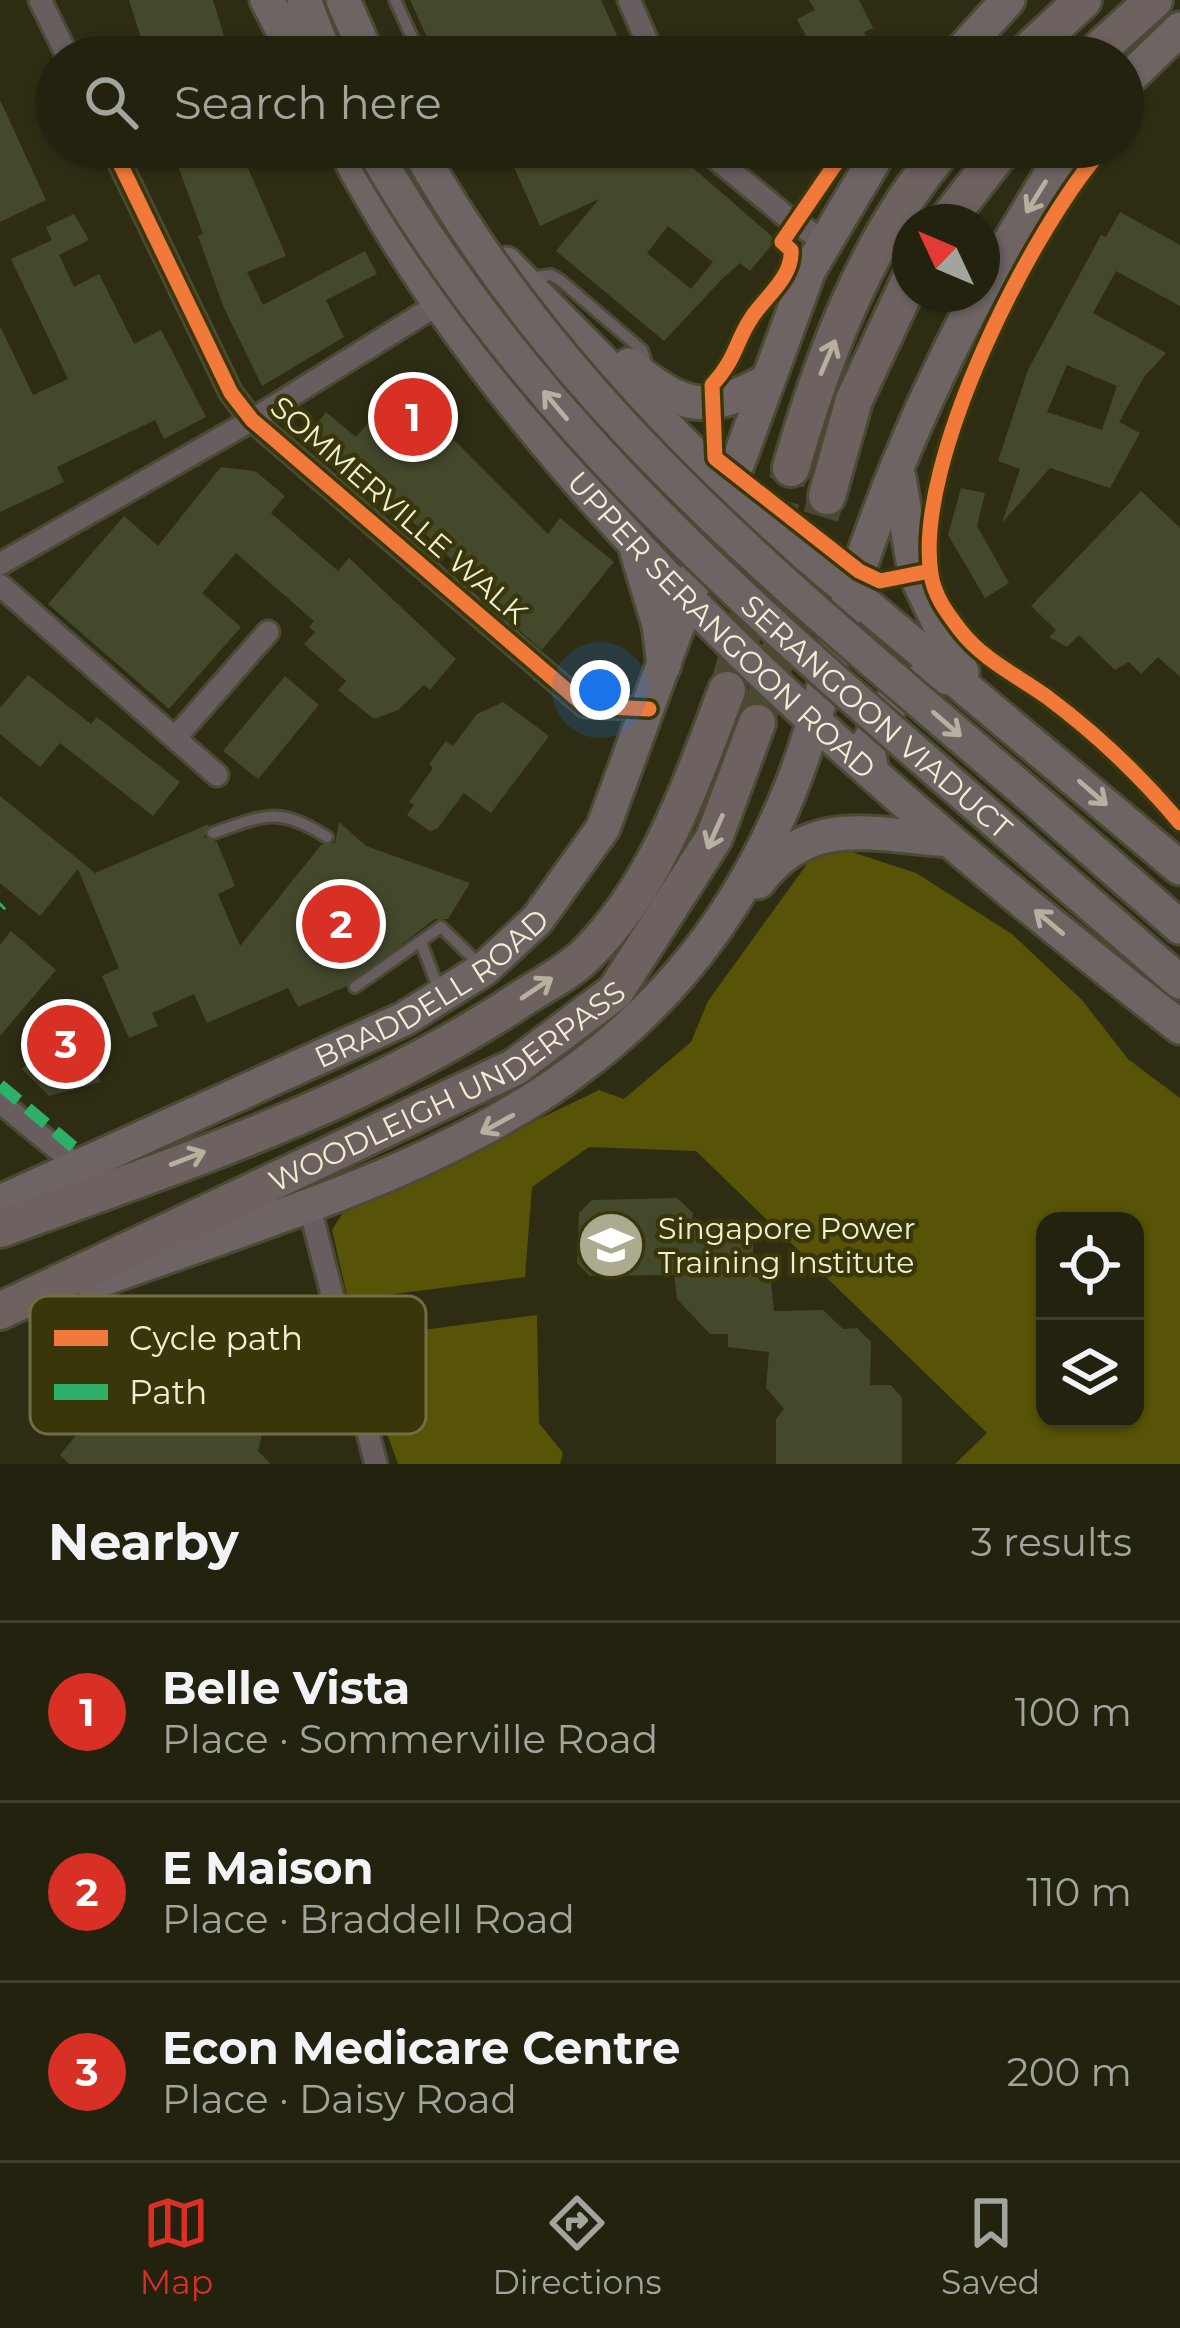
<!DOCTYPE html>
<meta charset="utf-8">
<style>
:root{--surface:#22220f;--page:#2e2f1d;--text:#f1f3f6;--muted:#a2a49e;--line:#3f3f2f;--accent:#d93025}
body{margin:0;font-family:Montserrat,sans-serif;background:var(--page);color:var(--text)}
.controls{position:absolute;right:36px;bottom:36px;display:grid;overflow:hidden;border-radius:24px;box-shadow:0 3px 9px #0004}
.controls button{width:108px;height:108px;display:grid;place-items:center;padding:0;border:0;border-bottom:3px solid var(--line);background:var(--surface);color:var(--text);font:60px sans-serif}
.compass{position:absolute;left:892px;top:204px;width:108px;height:108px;border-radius:50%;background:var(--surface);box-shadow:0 3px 9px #0004;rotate:314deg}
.you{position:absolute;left:600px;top:690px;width:42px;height:42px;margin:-30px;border:9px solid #fff;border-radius:50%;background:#1a73e8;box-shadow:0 0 0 18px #1a73e833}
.badge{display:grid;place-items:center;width:78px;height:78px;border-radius:50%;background:var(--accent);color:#fff;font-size:39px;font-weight:700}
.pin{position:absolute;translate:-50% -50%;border:6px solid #fff;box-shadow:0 3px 12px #0006}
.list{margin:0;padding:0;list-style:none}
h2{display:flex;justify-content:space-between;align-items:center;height:156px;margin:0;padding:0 48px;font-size:51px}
h2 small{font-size:39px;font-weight:400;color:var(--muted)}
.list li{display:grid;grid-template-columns:78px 1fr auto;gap:36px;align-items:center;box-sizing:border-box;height:180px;padding:0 48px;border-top:3px solid var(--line)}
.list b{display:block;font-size:45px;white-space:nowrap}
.list p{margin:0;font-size:39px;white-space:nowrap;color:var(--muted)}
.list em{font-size:39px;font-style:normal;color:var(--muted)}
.icon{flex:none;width:66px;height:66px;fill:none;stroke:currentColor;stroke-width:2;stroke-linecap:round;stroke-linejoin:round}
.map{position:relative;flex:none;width:1180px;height:1464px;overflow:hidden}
.search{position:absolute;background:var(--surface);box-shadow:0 3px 9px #0004;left:36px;right:36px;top:36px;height:132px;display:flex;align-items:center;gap:30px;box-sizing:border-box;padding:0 42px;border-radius:66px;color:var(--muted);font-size:45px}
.sheet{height:696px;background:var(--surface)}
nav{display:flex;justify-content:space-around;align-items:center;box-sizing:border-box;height:168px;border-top:3px solid var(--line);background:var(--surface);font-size:33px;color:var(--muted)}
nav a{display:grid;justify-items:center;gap:6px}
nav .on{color:var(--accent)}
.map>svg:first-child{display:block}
.green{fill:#575307;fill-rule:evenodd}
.building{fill:#45492c;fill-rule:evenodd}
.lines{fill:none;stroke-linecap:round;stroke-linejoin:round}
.trunk-tunnel{stroke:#4b4a30;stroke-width:36;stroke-dasharray:36 18;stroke-linecap:butt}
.service-casing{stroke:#4b4a35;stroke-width:16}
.minor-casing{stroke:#4b4a35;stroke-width:27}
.primary-casing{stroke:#4b4a35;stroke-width:39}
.trunk-casing{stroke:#4b4a35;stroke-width:42}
.service{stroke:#685d5f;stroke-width:10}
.minor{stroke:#685d5f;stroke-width:21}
.primary{stroke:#6f6464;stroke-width:33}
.trunk{stroke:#6e6260;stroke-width:36}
.primary-bridge-casing{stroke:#4b4a35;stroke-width:39;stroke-linecap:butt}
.primary-bridge{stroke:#6f6464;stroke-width:33}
.quiet{stroke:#2db169;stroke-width:12;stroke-dasharray:24 12;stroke-linecap:butt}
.cycleway-casing{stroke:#39370a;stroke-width:22}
.cycleway{stroke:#f17a3a;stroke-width:15}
.oneway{stroke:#b6b0a0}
.oneway2{stroke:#b6b09f}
.labels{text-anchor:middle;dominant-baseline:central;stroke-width:9;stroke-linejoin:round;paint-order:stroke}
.street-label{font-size:30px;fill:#f0efd2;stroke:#39370a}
.poi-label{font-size:30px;fill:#f0efd2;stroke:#39370a;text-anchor:start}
.key{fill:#39370a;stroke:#706e46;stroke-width:3}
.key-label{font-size:33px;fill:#f0efd2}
</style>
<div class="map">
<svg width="1180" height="1464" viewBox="0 0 1180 1464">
<rect width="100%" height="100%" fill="#2e2d14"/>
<path class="green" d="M 852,852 L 916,873 L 1012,934 L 1082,1000 L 1128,1059 L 1180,1098 L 1180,1464 L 955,1464 L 987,1433 L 696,1151 L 589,1147 L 532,1187 L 525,1277 L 348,1300 L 332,1230 L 342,1214 L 599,1090 L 624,1099 L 691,1042 L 708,1001 L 815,853 ZM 1045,1221 L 1135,1221 L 1135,1419 L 1045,1419 Z
M 537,1315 L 539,1423 L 563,1453 L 560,1464 L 398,1464 L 353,1339 Z"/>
<path class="building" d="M 129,0 L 213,0 L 229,52 L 147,57 Z
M 410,0 L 601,0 L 623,49 L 616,52 L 619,57 L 436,57 Z
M 809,0 L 859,0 L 873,28 L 864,32 L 871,46 L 850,57 L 767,57 L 806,36 L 797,19 L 815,10 Z
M 0,100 L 46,200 L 0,222 Z
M 180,147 L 239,147 L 286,256 L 247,272 L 263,305 L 365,251 L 377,274 L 326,300 L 344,337 L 262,386 L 224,308 L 198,236 L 203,234 L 178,166 L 185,164 Z
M 505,147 L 669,147 L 776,240 L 750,271 L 740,263 L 722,279 L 664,341 L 556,251 L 599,199 L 540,226 ZM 668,226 L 713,262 L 691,289 L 647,253 Z
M 1120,212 L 1180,245 L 1180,306 L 1116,271 L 1093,313 L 1166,353 L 1144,377 L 1119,422 L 1140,433 L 1110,488 L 1050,468 L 1002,523 L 1020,469 L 998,461 L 1028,370 L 1101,235 L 1106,237 ZM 1067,365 L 1117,386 L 1102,430 L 1047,412 Z
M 74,214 L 89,240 L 59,255 L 74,287 L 99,274 L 134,344 L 161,330 L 206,417 L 164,439 L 155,420 L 57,467 L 64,482 L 0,512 L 0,326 L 33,395 L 68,379 L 11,259 L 52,240 L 46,227 Z
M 409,377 L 453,416 L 442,428 L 548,534 L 560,518 L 614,562 L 542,650 L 490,605 L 500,592 L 476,573 L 471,578 L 390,500 L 387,504 L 305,438 L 326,412 L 356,437 Z
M 221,467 L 255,471 L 285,496 L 271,513 L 338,571 L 349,558 L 456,659 L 430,690 L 424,685 L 398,710 L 374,719 L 338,690 L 346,681 L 304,644 L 315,632 L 309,627 L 314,621 L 236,553 L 202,593 L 241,627 L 169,709 L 48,604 L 124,516 L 158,546 Z
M 961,488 L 985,493 L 977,526 L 1009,583 L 985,598 L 948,535 Z
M 1141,491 L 1180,528 L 1180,677 L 1158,657 L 1141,674 L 1129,662 L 1115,670 L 1079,635 L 1067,647 L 1049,637 L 1056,630 L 1031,606 Z
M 28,675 L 91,724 L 97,717 L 180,782 L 153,816 L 60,743 L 40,767 L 0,734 L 0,708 Z
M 285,676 L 319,705 L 258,779 L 223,751 Z
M 503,702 L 549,736 L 491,813 L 464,793 L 437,829 L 430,831 L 407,815 L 414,805 L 409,802 L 433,768 L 429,764 L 446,741 L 453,746 L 477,714 Z
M 0,796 L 95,873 L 209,824 L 204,837 L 217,842 L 235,886 L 218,894 L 240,946 L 321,845 L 335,843 L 339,822 L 366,846 L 470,883 L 448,919 L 435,919 L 345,987 L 298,1007 L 288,988 L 207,1023 L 194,994 L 152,1013 L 158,1026 L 129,1038 L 102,976 L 119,968 L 78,869 L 40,916 L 0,883 Z
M 11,931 L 56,970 L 0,1036 L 0,945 Z
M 73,1019 L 101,1082 L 49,1096 L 22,1069 Z
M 677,1198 L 693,1213 L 691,1230 L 739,1229 L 753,1243 L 753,1258 L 770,1274 L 774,1311 L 823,1310 L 843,1329 L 857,1328 L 871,1342 L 870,1385 L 891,1385 L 902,1398 L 902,1464 L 776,1464 L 776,1419 L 784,1409 L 766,1388 L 769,1352 L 728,1347 L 728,1334 L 710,1334 L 677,1299 L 674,1275 L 590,1276 L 577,1263 L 579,1213 L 592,1200 Z
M 162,1352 L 202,1358 L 251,1401 L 262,1433 L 258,1451 L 271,1464 L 69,1464 L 60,1455 L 141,1354 Z"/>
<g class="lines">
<path class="trunk-tunnel" d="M 727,690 L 791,468
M 757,723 L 827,496"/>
<defs>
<path id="service" d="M 395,0 L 421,57
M 439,165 L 453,147
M 528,278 L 551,275 L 560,280 L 642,350 L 648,369
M 213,833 C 265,815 278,806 327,837
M 422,945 L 440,993
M 355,987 L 441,927 L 482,967"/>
<path id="minor" d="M 40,0 L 68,57
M 629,0 L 654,57
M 112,147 L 231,393 L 252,420 L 585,706 L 649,709
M 702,147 L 788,218 L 823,240
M 0,564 L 252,420 L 440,303
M 0,585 L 217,775
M 175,738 L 268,632
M 0,1102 L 79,1167
M 309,1205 L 376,1464"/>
<g id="primary">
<path d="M 267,0 L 297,57"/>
<path d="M 304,0 L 326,57"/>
<path d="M 343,0 L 368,57"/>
<path d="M 956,57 L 1008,0"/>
<path d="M 1123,84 L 1180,29"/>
<path id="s1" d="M 344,147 C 526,493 876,789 1180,1027"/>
<path d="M 506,264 L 727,488 L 1180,868"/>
<path d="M 982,288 L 1067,147"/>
<path d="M 629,365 C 684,409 704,415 767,381"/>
<path d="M 899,478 L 915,573 L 962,672"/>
<path d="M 637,552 L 659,625 L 664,665"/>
<path d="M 872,771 L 867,745 L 895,697 L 931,674 L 959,680"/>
<path d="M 1035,800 L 1180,927"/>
<path d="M 1006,831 L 1180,982"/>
<path d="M 758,882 C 811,813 872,835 949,840"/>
<path id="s2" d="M 0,1202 L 404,1019 L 484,969 L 537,920 L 603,828 L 809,270 L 882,147"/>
<path d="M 92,1283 C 386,1177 657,1113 788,795 C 816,728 830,656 853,587 C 886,486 929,387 979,294"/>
</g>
<g id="trunk">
<path d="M 1022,57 L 1083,0"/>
<path d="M 1091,57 L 1154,0"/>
<path d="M 946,222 L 1004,147"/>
<path d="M 791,468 C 823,356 868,237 945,147"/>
<path d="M 827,496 L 854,400 L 910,280"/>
<path d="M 0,1229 C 176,1165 361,1105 518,1001 C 540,986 568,973 586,955 C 658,884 692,781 727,690"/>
<path id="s3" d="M 0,1311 L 515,1067 L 615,992 L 714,838 L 757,723"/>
</g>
</defs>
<use href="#service" class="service-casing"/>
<use href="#minor" class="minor-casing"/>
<use href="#primary" class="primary-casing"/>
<use href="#trunk" class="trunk-casing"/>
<use href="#service" class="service"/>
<use href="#minor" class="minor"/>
<use href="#primary" class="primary"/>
<use href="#trunk" class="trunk"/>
<defs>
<g id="primary-bridge">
<path id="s4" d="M 372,147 C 527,423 771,626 1006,831"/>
<path d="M 417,147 C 567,418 805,601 1035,800"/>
</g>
</defs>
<use href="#primary-bridge" class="primary-bridge-casing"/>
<use href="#primary-bridge" class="primary-bridge"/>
<path class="quiet" d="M 0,906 L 2,904
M 0,1085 L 76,1149"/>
<defs>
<path id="cycleway" d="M 112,147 L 231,393 L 252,420 L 585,706 L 649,709
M 847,147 L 782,242 L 791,250 C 793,277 766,296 752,317 C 735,342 737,358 712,385 L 715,458 L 859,571 L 880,581 L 930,571
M 1104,147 C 1031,230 913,463 931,574 C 934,596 947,613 960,630 C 983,660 1018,676 1047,697 C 1098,735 1140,775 1180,823"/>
</defs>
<use href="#cycleway" class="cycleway-casing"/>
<use href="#cycleway" class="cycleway"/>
</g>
<defs><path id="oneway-shaft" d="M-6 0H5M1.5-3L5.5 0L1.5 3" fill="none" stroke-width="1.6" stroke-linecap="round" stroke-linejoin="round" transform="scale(3)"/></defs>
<g class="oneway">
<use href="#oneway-shaft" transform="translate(1036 197) rotate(122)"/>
<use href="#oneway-shaft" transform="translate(555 405) rotate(-130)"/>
<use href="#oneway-shaft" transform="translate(947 724) rotate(41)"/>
<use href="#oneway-shaft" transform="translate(1093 793) rotate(41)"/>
<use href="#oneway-shaft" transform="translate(1049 922) rotate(-140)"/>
<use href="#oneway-shaft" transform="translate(497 1124) rotate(151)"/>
</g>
<g class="oneway2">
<use href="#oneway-shaft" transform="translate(828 357) rotate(-67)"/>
<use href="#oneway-shaft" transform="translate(715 832) rotate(114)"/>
<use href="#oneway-shaft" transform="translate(537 988) rotate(-34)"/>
<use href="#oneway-shaft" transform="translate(188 1158) rotate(-21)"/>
</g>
<defs>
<symbol id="school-disc" viewBox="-11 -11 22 22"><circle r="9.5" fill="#acab90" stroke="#39370a"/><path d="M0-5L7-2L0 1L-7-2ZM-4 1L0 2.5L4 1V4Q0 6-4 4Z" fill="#fff"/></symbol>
</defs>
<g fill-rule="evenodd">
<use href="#school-disc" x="573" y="1207" width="76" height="76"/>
</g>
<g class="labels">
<g class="street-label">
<text transform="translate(399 510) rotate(41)">SOMMERVILLE WALK</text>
<text stroke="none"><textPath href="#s1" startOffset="612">UPPER SERANGOON ROAD</textPath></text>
<text stroke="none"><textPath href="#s4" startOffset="765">SERANGOON VIADUCT</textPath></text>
<text stroke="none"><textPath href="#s2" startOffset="483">BRADDELL ROAD</textPath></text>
<text stroke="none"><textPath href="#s3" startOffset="501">WOODLEIGH UNDERPASS</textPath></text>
</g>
<g class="poi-label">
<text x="658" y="1228">Singapore Power<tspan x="658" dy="34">Training Institute</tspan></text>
</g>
</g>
<rect x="30" y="1296" width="396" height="138" rx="18" class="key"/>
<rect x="54" y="1330" width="54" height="16" fill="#f17a3a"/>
<rect x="54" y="1384" width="54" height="16" fill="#2db169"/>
<g class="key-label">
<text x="129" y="1350">Cycle path</text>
<text x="129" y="1404">Path</text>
</g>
</svg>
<div class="controls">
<button><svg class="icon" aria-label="locate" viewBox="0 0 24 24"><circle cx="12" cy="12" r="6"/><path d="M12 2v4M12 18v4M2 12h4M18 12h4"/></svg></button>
<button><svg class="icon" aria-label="layers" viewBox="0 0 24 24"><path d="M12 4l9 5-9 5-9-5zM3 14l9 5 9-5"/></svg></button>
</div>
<svg class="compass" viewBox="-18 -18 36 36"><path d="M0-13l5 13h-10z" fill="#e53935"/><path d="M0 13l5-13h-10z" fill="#a2a49e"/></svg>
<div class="you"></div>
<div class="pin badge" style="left:413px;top:417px">1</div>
<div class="pin badge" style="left:341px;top:924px">2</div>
<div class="pin badge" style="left:66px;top:1044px">3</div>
<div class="search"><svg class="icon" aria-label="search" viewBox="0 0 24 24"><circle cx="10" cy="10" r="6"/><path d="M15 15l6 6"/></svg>Search here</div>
</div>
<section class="sheet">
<h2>Nearby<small>3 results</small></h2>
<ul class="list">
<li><span class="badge">1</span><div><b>Belle Vista</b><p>Place · Sommerville Road</p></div><em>100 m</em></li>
<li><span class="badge">2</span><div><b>E Maison</b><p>Place · Braddell Road</p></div><em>110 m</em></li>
<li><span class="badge">3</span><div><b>Econ Medicare Centre</b><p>Place · Daisy Road</p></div><em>200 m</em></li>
</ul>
</section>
<nav>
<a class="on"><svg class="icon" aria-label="map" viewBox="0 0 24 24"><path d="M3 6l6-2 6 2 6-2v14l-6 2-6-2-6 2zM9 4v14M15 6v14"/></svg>Map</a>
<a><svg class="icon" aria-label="directions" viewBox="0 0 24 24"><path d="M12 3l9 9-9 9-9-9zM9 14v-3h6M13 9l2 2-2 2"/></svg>Directions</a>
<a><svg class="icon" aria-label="saved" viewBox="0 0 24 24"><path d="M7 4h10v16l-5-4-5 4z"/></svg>Saved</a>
</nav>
